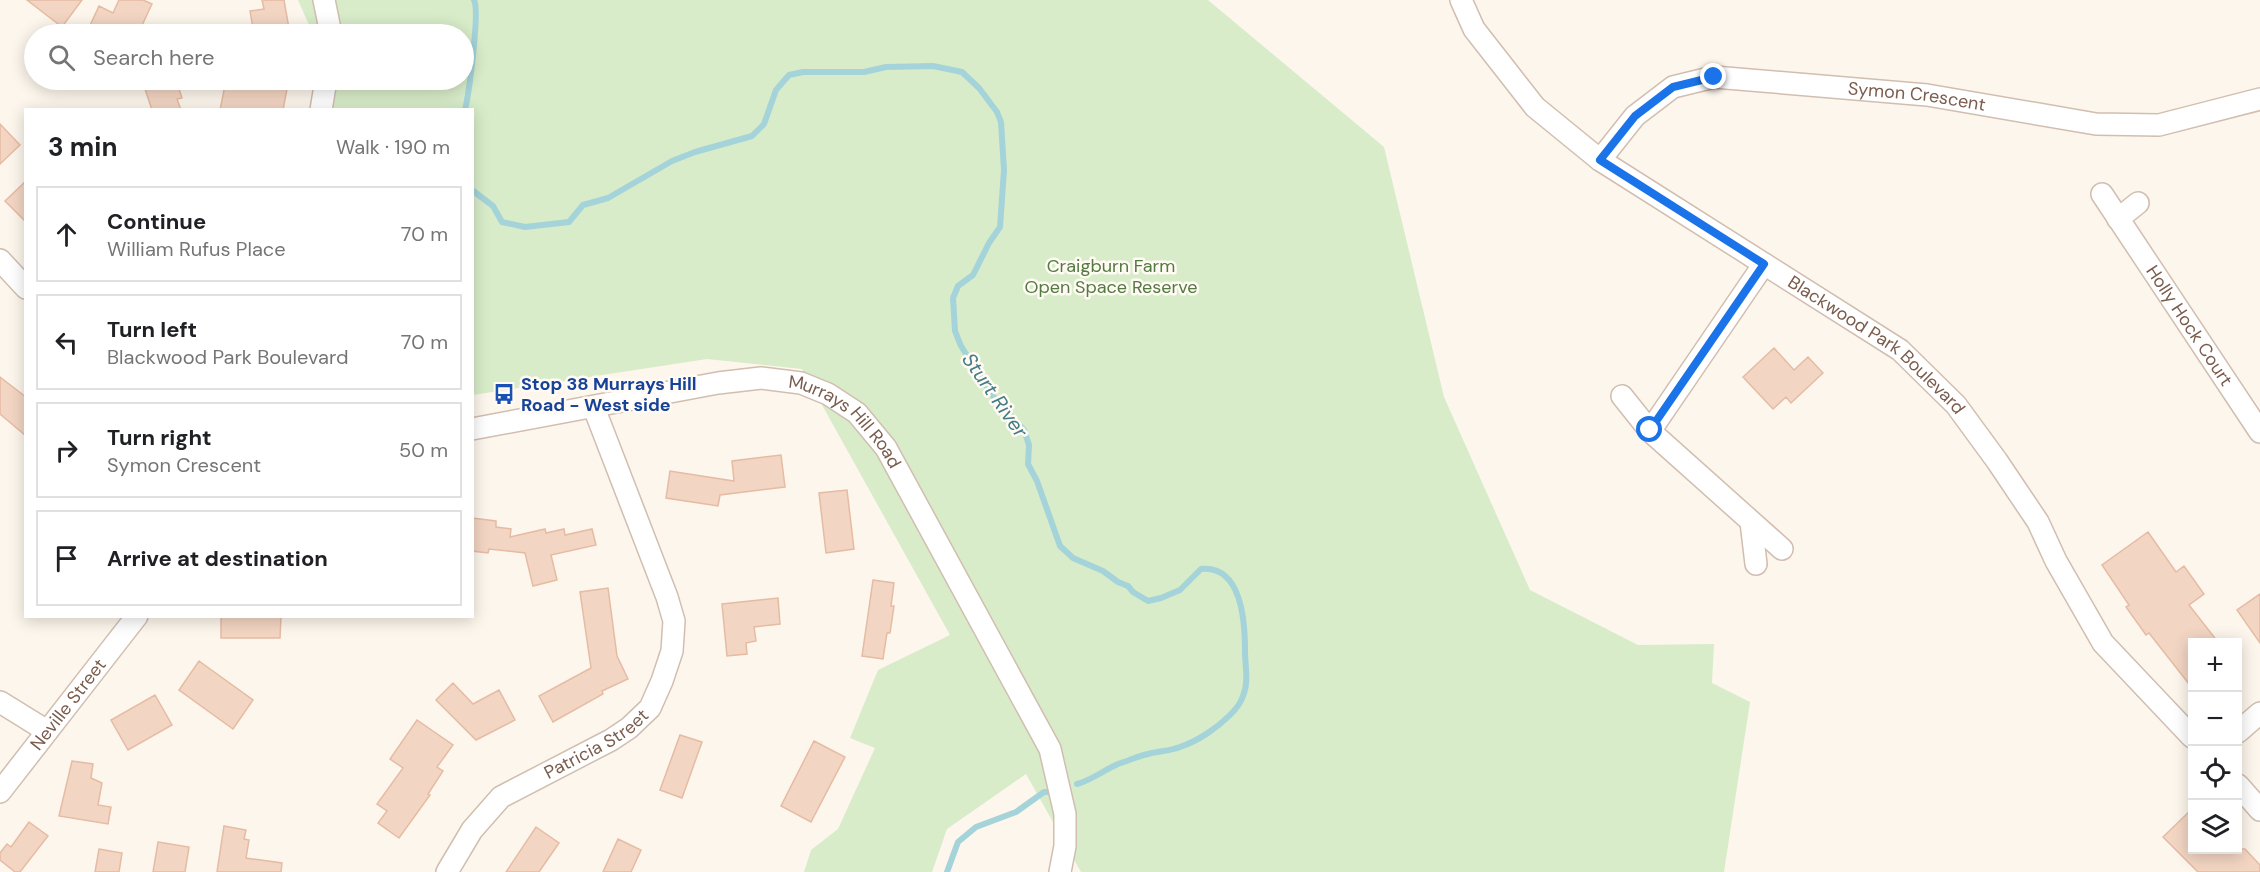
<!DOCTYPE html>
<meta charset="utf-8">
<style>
:root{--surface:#fff;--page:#f6f6f6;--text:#202124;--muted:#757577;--line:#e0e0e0}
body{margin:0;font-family:"DM Sans",sans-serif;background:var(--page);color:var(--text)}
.controls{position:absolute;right:18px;bottom:18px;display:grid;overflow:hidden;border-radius:0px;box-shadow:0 3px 15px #0003}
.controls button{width:54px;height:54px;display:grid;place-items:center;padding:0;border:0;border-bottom:2px solid var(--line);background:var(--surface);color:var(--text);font:30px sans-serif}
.stop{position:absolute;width:18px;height:18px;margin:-14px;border:4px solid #1a73e8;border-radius:50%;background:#fff}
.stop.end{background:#1a73e8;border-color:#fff;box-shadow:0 2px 6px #0008}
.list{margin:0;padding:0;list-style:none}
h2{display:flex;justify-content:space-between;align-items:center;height:78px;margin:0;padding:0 24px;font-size:26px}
h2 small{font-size:20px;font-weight:400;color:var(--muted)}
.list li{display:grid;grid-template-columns:39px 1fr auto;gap:18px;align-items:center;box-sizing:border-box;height:96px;margin:0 12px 12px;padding:0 12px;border:2px solid var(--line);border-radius:0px}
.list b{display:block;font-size:22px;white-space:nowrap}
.list p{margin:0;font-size:20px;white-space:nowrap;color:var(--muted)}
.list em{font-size:20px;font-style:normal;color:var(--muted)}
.icon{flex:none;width:33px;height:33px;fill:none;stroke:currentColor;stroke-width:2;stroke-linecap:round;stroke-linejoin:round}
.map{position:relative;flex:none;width:2260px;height:872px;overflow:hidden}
.search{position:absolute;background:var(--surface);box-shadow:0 3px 15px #0003;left:24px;top:24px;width:450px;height:66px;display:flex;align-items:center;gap:15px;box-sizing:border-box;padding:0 21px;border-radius:33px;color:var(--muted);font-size:22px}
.panel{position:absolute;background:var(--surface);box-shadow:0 3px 15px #0003;left:24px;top:108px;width:450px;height:510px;border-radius:0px}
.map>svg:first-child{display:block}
.green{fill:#d8ecc9}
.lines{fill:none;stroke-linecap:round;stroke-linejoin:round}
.stream{stroke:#a5d3da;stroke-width:6}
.building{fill:#f3d5c3;stroke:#e6bba3;stroke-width:1.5}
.minor-casing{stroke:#d1beb0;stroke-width:24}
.minor{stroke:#fff;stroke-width:21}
.route{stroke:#1a73e8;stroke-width:8}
.labels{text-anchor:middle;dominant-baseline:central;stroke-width:5;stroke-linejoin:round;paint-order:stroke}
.street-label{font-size:18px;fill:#7a5c4d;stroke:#fffaf3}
.park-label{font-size:18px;fill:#537a41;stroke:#fffaf3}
.transit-label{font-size:18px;font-weight:bold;fill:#164399;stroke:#fffaf3;text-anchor:start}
.water-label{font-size:20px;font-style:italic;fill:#437c86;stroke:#fffaf3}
</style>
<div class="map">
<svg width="2260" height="872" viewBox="0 0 2260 872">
<rect width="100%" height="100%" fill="#fdf6ec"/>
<path class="green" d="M 298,0 L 1208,0 L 1384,147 L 1444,397 L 1530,590 L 1638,645 L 1714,644 L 1712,683 L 1750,702 L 1724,872 L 1081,872 L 1026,774 L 947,829 L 932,872 L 804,872 L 811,850 L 838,829 L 875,748 L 850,738 L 878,670 L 950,635 L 802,369 L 707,359 L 473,395 L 472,110 L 331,109 L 336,85 L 333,80 L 464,80 L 464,34 L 313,34 Z"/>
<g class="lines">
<path class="stream" d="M 465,110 C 469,93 480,11 474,0
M 472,190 L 493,206 L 502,222 L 525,227 L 569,222 L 583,205 L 608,198 L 672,161 L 695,152 L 752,136 L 764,124 L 776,90 L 789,75 L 803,72 L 864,72 L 886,67 L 933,66 L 962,72 L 979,88 L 997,112 L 1001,122 L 1004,170 L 1000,227 L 989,243 L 973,275 L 958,286 L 953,298 L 955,331 L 961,346 L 992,395 L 1024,430 L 1029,445 L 1028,464 L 1037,481 L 1060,546 L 1073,558 L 1103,571 L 1118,582 L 1128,586 L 1133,592 L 1148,601 L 1161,598 L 1180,590 L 1201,569 C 1242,565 1245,622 1245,651 C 1245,666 1249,682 1243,696 C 1241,703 1235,710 1230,715 C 1217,728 1198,741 1180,747 C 1170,751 1159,751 1148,754 C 1138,756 1128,761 1118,764 C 1104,770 1092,780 1077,784
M 947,872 L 958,842 L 976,827 L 1016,812 L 1044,792 L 1048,792"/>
</g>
<path class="building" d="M 27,0 L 82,0 L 62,27 Z
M 119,0 L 143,0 L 152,4 L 138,34 L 86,34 L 99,6 L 113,13 Z
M 262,0 L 284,0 L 290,34 L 254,34 L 250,11 L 264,9 Z
M 142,80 L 172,80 L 174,84 L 177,83 L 182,98 L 177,99 L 181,110 L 152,110 Z
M 226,80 L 287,89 L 283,110 L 220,110 Z
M 0,124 L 20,145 L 0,164 Z
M 26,181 L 26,222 L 5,201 Z
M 1774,348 L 1794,370 L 1808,357 L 1823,373 L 1791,403 L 1786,397 L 1773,409 L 1743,377 Z
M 0,377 L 26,397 L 26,436 L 0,414 Z
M 781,455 L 785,487 L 720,495 L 718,506 L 666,498 L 670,471 L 734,481 L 732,461 Z
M 847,490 L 854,549 L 826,553 L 819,493 Z
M 472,518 L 496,521 L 496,527 L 511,529 L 510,537 L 545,529 L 546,533 L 564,529 L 565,535 L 592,529 L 596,545 L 551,555 L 557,580 L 533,586 L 525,553 L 489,549 L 488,553 L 472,551 Z
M 2148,532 L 2176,572 L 2184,566 L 2204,594 L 2189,605 L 2218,642 L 2193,642 L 2193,689 L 2149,633 L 2146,635 L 2126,607 L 2129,605 L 2102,565 Z
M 873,580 L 894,583 L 891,606 L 894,606 L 890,633 L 887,633 L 883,659 L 862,656 Z
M 608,588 L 617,656 L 628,679 L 602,691 L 603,694 L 553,722 L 539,696 L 591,668 L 580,592 Z
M 2260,594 L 2260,643 L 2237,610 Z
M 778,598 L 780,624 L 754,627 L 756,641 L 746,643 L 747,654 L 727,656 L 722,604 Z
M 221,616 L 281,616 L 280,638 L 221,638 Z
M 199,661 L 253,700 L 233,729 L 179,690 Z
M 453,683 L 473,704 L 499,690 L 515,720 L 476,740 L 436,700 Z
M 155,695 L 172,725 L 128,750 L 111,720 Z
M 417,720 L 453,745 L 437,767 L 443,771 L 428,794 L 430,795 L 399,838 L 378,823 L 387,811 L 377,804 L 403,768 L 390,759 Z
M 680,735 L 702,742 L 682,798 L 660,790 Z
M 814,741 L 845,757 L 811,822 L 781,806 Z
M 72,761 L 93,764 L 91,778 L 102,783 L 98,805 L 111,807 L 108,824 L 59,816 Z
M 2193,808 L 2193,849 L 2245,849 L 2260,865 L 2260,872 L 2198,872 L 2163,837 Z
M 29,822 L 48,836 L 20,872 L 15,872 L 0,860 L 0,853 L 7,844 L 11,847 Z
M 224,826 L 246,830 L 244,839 L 249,840 L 246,858 L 282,863 L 281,872 L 217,872 Z
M 536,827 L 559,843 L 539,872 L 506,872 Z
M 618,839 L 641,850 L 631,872 L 603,872 Z
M 158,842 L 189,847 L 185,872 L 153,872 Z
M 99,849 L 122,853 L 119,872 L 95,872 Z"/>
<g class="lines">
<defs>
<g id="minor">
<path d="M 324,0 L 331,34"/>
<path id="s1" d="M 1461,0 L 1474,29 L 1535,107 L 1600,160 L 1900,350 L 1956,405 L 1997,461 L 2038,522 L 2056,561 L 2103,643 L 2192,737"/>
<path d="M 321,110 L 326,80"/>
<path id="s2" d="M 1600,160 L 1635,116 L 1673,87 L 1714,77 L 1927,95 L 2096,124 L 2159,125 L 2260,99"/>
<path id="s3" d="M 2102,194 L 2260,432"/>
<path d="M 2118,219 L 2138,203"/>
<path d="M 0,260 L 26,288"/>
<path d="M 1764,264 L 1650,431 L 1782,549"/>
<path d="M 1622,396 L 1650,431"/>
<path id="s4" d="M 472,429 L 718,383 L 761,378 L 801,383 L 828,394 L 857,413 L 886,448 L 1050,749 L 1065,814 L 1065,846 L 1060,872"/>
<path d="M 1751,522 L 1756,564"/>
<path d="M 0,702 L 47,731"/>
<path d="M 2238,732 L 2260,713"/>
<path d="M 2238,785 L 2260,810"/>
<path id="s5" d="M 0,792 L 137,616"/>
<path id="s6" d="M 447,872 L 472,830 L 501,797 L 611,740 L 629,728 L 650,708 L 662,681 L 672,651 L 674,621 L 667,597 L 594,408"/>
</g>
</defs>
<use href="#minor" class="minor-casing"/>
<use href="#minor" class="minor"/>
</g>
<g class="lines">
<path class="route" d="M 1650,430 L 1764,264 L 1600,160 L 1635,116 L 1673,87 L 1714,77"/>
</g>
<defs>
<symbol id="bus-bare" viewBox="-9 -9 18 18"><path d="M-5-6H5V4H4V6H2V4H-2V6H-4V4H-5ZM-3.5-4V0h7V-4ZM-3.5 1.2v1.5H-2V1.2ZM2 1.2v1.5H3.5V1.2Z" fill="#1a4fb4" stroke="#fffaf3" stroke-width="2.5" paint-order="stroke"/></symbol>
</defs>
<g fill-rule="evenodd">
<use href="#bus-bare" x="489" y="379" width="30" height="30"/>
</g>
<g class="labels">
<g class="street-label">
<text stroke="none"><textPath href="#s2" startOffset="350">Symon Crescent</textPath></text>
<text stroke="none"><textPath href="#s3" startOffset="158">Holly Hock Court</textPath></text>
<text stroke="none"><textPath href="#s1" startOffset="548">Blackwood Park Boulevard</textPath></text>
<text stroke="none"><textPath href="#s4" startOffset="393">Murrays Hill Road</textPath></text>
<text stroke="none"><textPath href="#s5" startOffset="111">Neville Street</textPath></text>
<text stroke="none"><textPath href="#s6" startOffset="202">Patricia Street</textPath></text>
</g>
<g class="park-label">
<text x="1111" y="266">Craigburn Farm<tspan x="1111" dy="21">Open Space Reserve</tspan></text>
</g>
<g class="transit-label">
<text x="521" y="384">Stop 38 Murrays Hill<tspan x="521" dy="21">Road - West side</tspan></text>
</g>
<g class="water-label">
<text transform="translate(995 395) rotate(55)">Sturt River</text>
</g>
</g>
</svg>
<div class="controls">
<button>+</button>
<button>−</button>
<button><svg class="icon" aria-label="locate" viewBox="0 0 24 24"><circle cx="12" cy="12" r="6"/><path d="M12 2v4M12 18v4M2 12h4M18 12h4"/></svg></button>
<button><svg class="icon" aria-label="layers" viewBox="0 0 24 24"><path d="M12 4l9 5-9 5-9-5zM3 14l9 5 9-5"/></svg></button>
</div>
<div class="stop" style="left:1650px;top:430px"></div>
<div class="stop end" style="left:1714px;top:77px"></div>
<div class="search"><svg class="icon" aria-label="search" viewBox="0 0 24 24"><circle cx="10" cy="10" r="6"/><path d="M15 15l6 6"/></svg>Search here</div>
<section class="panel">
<h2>3 min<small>Walk · 190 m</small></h2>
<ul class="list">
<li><svg class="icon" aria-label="ahead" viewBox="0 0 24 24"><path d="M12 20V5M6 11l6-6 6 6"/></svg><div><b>Continue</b><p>William Rufus Place</p></div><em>70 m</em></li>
<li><svg class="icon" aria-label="left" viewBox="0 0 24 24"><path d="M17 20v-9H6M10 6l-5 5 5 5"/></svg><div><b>Turn left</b><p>Blackwood Park Boulevard</p></div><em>70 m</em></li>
<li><svg class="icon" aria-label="right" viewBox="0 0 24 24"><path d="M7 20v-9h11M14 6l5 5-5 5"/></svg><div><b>Turn right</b><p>Symon Crescent</p></div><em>50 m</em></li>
<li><svg class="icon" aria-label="arrive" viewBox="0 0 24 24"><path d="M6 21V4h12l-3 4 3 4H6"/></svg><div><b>Arrive at destination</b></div></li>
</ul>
</section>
</div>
